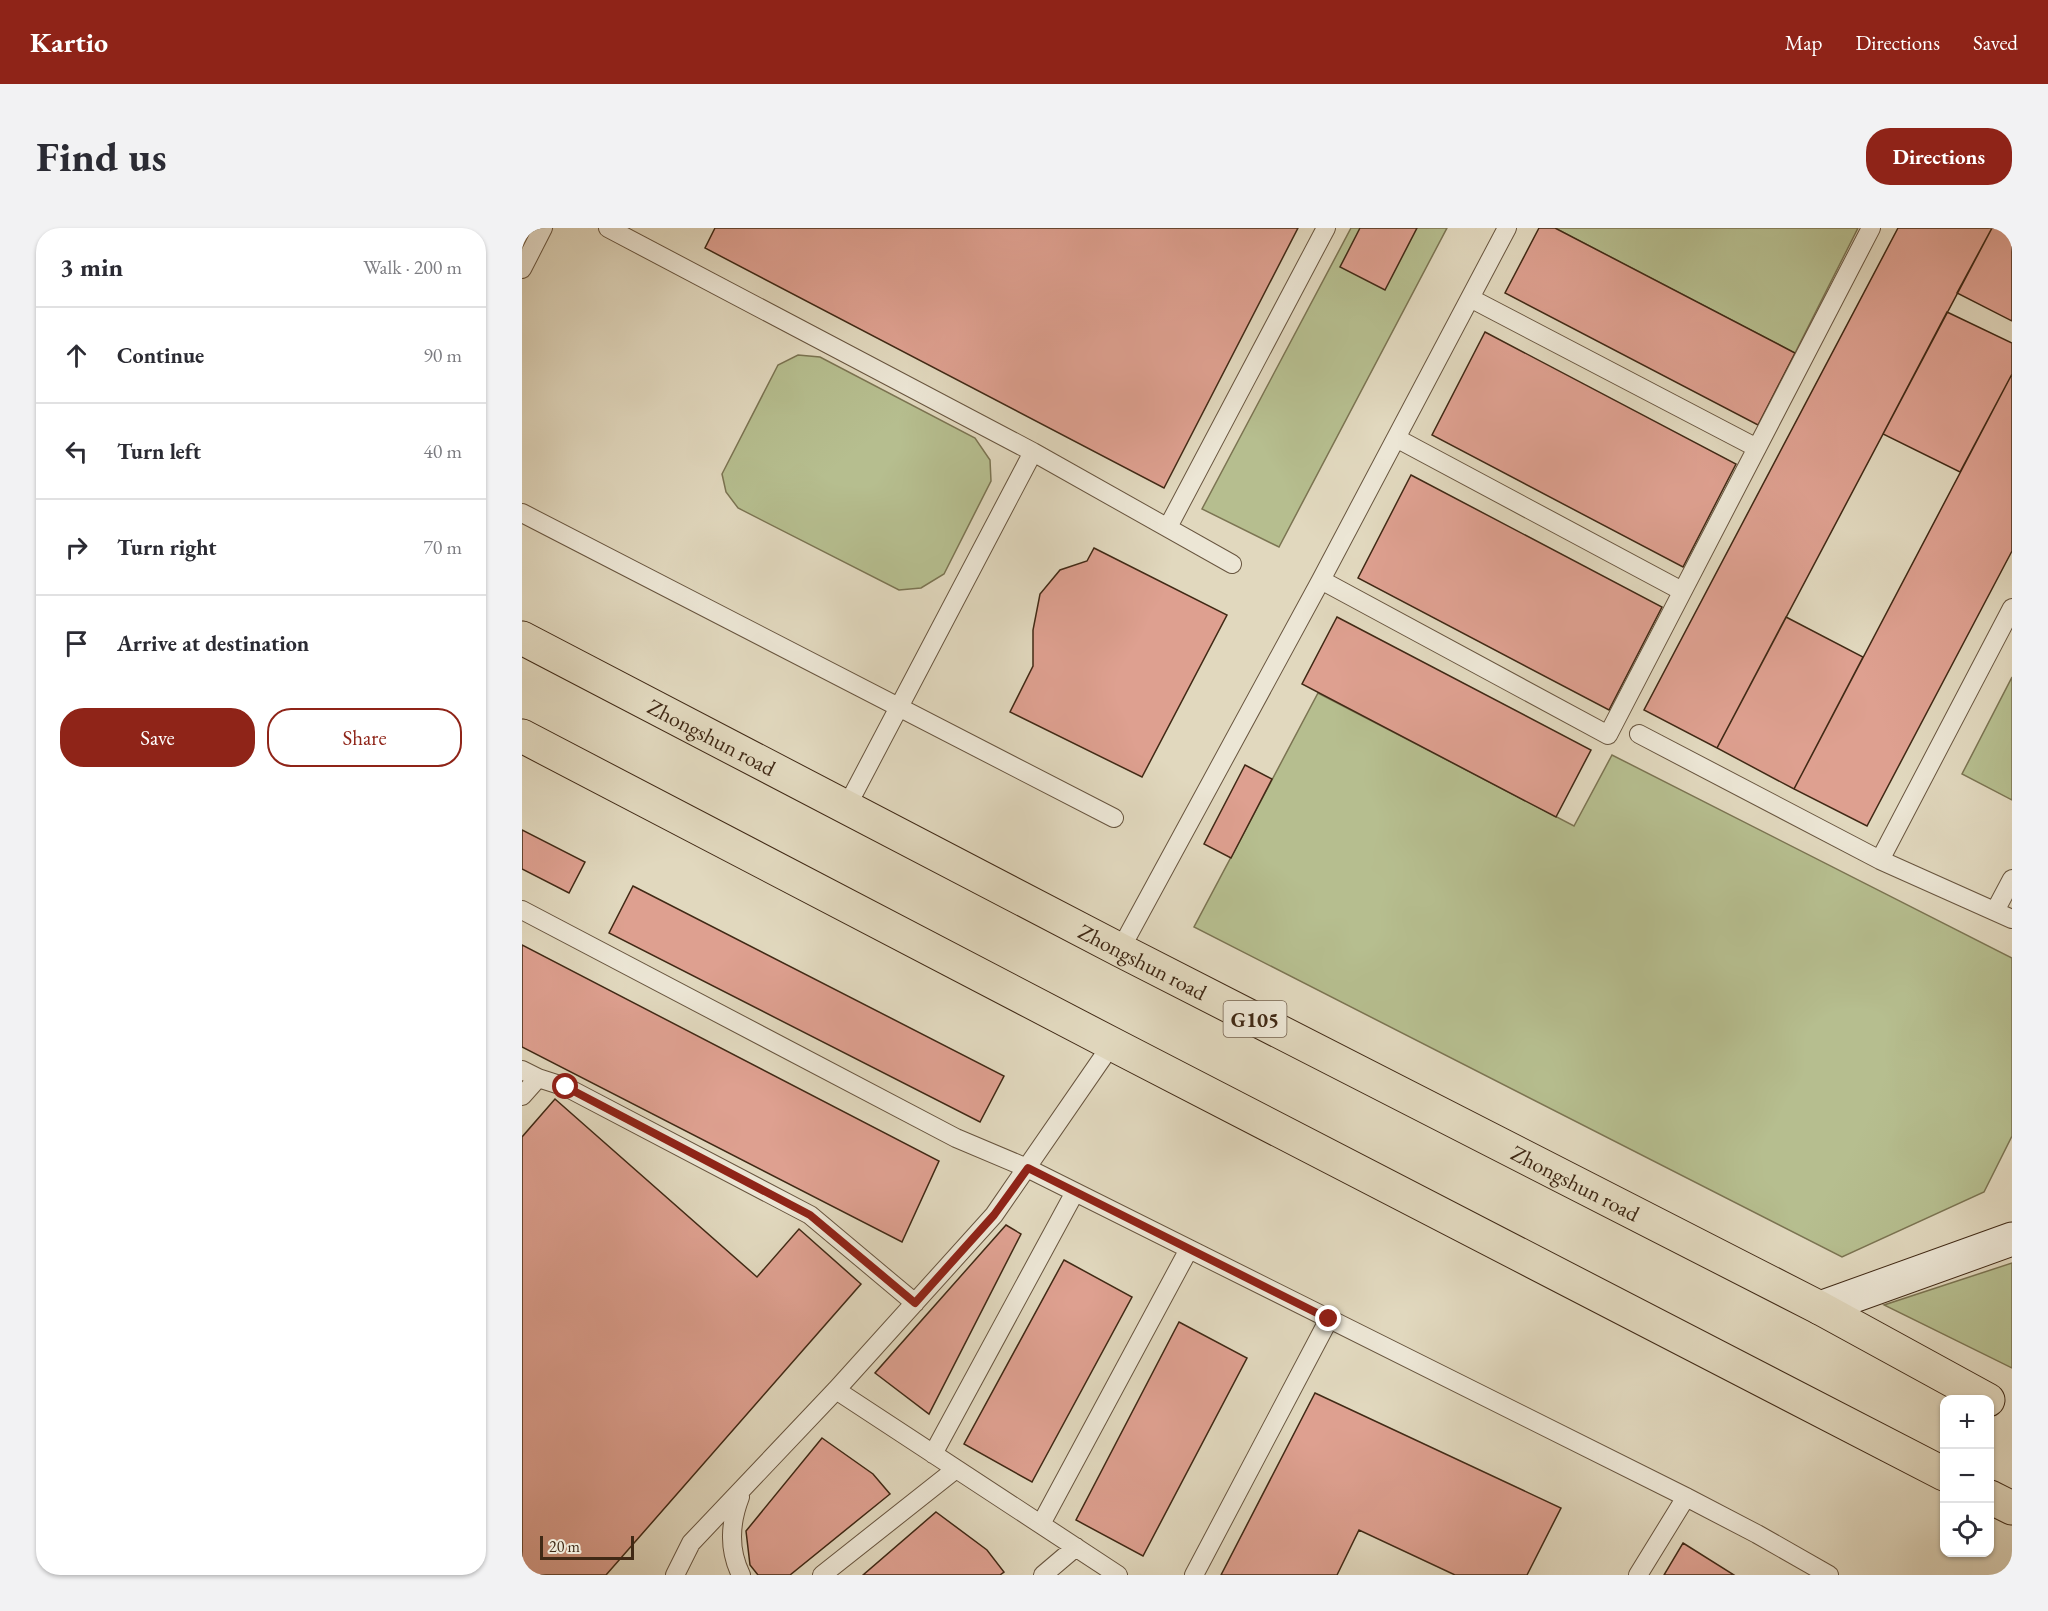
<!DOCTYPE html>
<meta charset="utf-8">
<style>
:root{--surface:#fff;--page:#f2f2f3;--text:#2b2b33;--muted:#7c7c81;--line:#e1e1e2;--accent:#8f2418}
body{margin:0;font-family:"EB Garamond",serif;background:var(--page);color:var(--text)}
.controls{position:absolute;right:18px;bottom:18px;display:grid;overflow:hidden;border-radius:12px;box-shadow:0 2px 4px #0004}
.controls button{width:54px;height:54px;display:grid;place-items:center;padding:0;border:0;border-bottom:2px solid var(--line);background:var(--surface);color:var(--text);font:30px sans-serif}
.scale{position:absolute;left:18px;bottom:15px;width:94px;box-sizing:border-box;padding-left:6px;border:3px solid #402915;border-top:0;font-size:16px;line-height:21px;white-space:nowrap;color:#402915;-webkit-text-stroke:4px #ece6d5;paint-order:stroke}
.stop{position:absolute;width:18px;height:18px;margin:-14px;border:4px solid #8f2418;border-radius:50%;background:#fff}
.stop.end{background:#8f2418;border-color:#fff;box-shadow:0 2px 6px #0008}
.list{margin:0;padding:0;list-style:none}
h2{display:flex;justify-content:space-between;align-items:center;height:78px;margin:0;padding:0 24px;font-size:26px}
h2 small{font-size:20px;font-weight:400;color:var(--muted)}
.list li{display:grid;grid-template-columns:39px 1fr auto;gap:18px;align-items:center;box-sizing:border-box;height:96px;padding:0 24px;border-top:2px solid var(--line)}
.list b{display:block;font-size:22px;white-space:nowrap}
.list em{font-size:20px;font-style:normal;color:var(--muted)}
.actions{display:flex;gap:12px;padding:18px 24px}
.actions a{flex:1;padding:14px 0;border:2px solid var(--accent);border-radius:24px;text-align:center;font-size:21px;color:var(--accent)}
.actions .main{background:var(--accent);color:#fff}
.icon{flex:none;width:33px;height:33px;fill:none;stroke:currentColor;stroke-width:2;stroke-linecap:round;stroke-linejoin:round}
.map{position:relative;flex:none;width:1490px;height:1347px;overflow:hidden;border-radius:24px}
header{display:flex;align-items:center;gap:36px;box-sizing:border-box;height:84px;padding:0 30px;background:var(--accent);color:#fff}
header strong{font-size:28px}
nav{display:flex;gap:33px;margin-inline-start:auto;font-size:21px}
.intro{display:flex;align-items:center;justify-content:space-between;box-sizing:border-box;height:144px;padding:0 36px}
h1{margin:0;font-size:42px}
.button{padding:15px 27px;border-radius:24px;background:var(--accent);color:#fff;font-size:21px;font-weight:700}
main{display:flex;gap:36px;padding:0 36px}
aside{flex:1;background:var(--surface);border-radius:24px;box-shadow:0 2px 4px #0004}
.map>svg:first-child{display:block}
.green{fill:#b6be8f;stroke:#7b7452;stroke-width:1.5}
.building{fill:#dea090;stroke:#402915;stroke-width:1.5}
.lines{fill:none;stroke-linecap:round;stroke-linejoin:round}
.lane-casing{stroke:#68553f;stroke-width:20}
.secondary-casing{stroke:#402915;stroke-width:35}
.highway-casing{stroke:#402915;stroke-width:35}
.lane{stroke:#ece6d5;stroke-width:18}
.secondary{stroke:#ece6d5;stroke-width:33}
.highway{stroke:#e1d8be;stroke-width:33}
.route{stroke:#8f2418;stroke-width:8}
.labels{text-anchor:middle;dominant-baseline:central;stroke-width:5;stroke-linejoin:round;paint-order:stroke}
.shield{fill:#ece6d5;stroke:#74624f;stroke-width:1.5}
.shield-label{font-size:21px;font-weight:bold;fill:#402915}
.street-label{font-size:22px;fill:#402915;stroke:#ece6d5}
</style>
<header>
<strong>Kartio</strong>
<nav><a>Map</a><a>Directions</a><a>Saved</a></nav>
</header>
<div class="intro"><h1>Find us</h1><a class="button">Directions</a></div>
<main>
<aside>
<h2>3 min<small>Walk · 200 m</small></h2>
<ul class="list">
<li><svg class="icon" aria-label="ahead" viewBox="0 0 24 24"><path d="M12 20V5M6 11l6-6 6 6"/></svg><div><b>Continue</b></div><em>90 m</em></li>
<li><svg class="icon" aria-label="left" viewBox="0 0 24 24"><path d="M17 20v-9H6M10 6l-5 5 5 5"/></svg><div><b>Turn left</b></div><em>40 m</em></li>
<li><svg class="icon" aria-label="right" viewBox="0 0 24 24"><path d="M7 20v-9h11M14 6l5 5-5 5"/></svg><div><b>Turn right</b></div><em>70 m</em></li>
<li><svg class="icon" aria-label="arrive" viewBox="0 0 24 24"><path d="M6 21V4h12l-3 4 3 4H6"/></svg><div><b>Arrive at destination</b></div></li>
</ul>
<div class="actions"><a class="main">Save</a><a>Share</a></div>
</aside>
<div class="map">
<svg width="1490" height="1347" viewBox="0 0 1490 1347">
<rect width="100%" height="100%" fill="#e1d8be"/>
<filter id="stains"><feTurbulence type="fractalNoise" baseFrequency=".00333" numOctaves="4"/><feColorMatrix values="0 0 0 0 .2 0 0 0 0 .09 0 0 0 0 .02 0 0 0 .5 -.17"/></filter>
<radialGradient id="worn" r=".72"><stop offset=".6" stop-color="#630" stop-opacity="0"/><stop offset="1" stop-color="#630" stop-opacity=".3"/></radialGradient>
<path class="green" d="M 829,0 L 925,0 L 757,319 L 680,281 Z
M 1033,0 L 1336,0 L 1273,125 Z
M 276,127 L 298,129 L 453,210 L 468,232 L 469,253 L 422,346 L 399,360 L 377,362 L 216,280 L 204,264 L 200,246 L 256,137 Z
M 1490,449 L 1490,572 L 1440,546 Z
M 796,465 L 1052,598 L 1090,527 L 1490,730 L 1490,908 L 1462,964 L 1320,1029 L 672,699 Z
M 1490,1035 L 1490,1140 L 1362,1077 Z"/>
<path class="building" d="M 193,0 L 776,0 L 642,260 L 183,20 Z
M 838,0 L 895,0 L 863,62 L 818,39 Z
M 1017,0 L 1033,0 L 1273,125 L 1236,197 L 983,65 Z
M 1376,0 L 1470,0 L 1195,520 L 1122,482 Z
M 1470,0 L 1490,0 L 1490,93 L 1435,65 Z
M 1425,84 L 1490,115 L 1490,146 L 1438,244 L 1361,206 Z
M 963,104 L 1214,236 L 1161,339 L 910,207 Z
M 1490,146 L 1490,323 L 1345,598 L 1272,561 Z
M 889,247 L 1140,379 L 1087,482 L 836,350 Z
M 572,320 L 705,387 L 620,549 L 488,484 L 511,438 L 511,402 L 518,366 L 538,342 L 565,333 Z
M 815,389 L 1069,522 L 1034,589 L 780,456 Z
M 1264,389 L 1341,429 L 1272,561 L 1195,520 Z
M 723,537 L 750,551 L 709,630 L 682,616 Z
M 0,602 L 63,634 L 47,665 L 0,641 Z
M 111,658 L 482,848 L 458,894 L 87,705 Z
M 0,717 L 417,933 L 380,1014 L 0,819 Z
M 33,871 L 235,1049 L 277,1001 L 339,1056 L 84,1347 L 0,1347 L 0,909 Z
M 484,997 L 499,1006 L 407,1186 L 353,1145 Z
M 542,1032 L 610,1069 L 510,1254 L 442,1216 Z
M 657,1094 L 725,1130 L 621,1328 L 554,1292 Z
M 793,1165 L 1039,1280 L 1005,1347 L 933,1347 L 837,1302 L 815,1347 L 699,1347 Z
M 300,1210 L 351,1246 L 368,1266 L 268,1347 L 236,1347 L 228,1337 L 224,1303 Z
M 414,1284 L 465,1322 L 482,1344 L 478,1347 L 341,1347 Z
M 1161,1315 L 1212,1347 L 1142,1347 Z"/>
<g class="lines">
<defs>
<path id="lane" d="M 86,0 L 511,224 L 710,336
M 0,41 L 21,0
M 948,70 L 1235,220
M 874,210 L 1160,363
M 0,285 L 592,590
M 646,299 L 804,0
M 799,352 L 1086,507 L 1349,0
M 1117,506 L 1358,632 L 1490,691
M 325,578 L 511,224
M 1358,632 L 1490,380
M 0,682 L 434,910 L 505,940 L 1164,1269 L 1235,1306 L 1307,1347
M 1473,683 L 1490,651
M 598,722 L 799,352 L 985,0
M 0,842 L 16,850 L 44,859 L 288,987 L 393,1075
M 0,868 L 16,850
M 314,1162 L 596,1347
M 411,1226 L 553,964
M 218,1269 C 208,1295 206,1321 219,1347
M 519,1296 L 667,1021
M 153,1347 L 169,1315 L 314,1162 L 472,987 L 590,816
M 300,1347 L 434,1241
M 521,1347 L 554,1319
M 672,1347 L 807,1091
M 1116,1347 L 1164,1269"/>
<path id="secondary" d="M 1298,1080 L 1490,1011"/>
<g id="highway">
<path id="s1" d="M 0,410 L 598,722 L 1298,1080 L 1466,1172"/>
<path d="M 0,508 L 590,816 L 1422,1246"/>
<path d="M 1468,1269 L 1490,1280"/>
</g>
</defs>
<use href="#lane" class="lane-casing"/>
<use href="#secondary" class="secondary-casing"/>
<use href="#highway" class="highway-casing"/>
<use href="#lane" class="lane"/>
<use href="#secondary" class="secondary"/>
<use href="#highway" class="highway"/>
</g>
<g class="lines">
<path class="route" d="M 44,859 L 288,987 L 393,1075 L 472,987 L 506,940 L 807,1091"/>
</g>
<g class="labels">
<rect class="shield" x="701.5" y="773" width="63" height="36" rx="4.5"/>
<g class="shield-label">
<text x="733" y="791">G105</text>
</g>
<g class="street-label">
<text stroke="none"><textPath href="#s1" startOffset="214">Zhongshun road</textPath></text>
<text stroke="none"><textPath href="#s1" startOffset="700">Zhongshun road</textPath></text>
<text stroke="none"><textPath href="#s1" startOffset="1186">Zhongshun road</textPath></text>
</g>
</g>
<rect width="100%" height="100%" filter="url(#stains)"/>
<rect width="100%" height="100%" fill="url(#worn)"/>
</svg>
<div class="controls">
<button>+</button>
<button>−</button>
<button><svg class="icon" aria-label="locate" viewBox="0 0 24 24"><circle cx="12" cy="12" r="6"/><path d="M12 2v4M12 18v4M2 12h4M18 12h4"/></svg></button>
</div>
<div class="scale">20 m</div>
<div class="stop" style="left:44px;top:859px"></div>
<div class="stop end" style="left:807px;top:1091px"></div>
</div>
</main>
